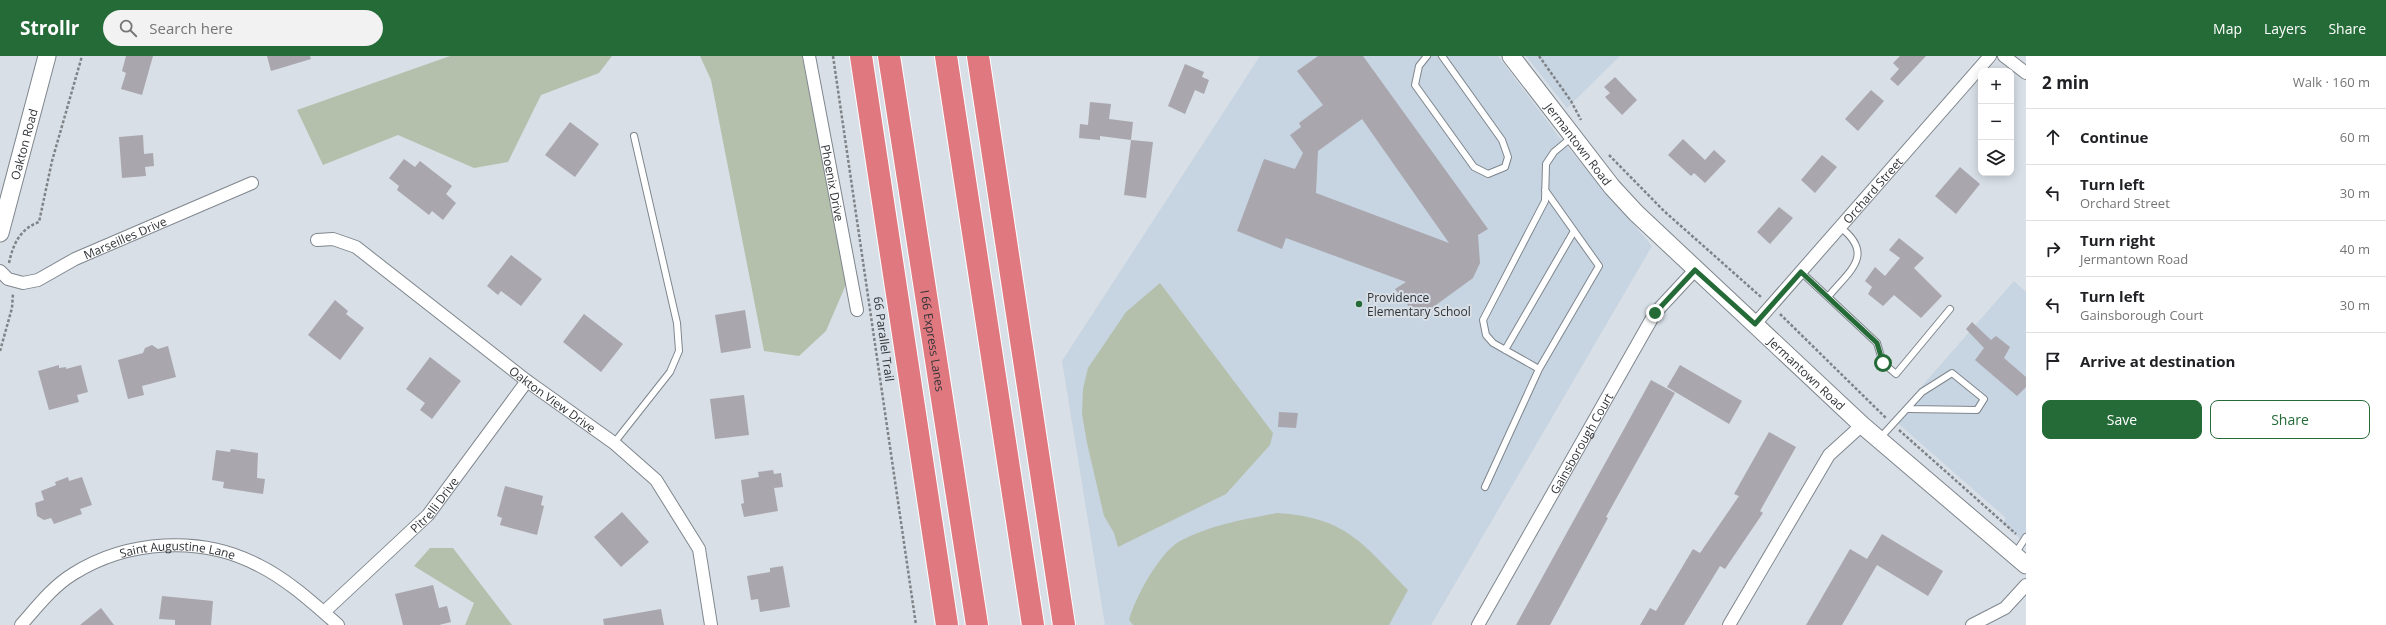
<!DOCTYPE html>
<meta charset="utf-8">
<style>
:root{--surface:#fff;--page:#f2f2f2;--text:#202124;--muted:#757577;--line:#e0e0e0;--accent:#246b38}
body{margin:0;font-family:"Open Sans",sans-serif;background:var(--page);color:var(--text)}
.controls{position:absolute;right:12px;top:12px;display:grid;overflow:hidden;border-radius:8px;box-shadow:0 2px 10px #0003}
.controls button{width:36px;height:36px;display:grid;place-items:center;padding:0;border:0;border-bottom:1px solid var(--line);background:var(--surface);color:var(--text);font:20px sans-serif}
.stop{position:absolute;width:12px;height:12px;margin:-9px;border:3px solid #246b38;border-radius:50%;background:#fff}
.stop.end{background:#246b38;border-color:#fff;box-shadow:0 1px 4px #0008}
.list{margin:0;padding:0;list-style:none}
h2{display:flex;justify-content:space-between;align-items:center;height:52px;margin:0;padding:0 16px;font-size:17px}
h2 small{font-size:13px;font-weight:400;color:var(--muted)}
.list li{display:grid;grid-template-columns:26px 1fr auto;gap:12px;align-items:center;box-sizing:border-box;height:56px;padding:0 16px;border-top:1px solid var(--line)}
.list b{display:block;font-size:15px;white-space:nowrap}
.list p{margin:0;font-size:13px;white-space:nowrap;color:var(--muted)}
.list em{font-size:13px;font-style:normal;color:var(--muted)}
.actions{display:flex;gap:8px;padding:12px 16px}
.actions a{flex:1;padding:9px 0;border:1px solid var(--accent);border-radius:8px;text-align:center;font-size:14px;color:var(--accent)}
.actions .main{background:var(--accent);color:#fff}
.icon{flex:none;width:22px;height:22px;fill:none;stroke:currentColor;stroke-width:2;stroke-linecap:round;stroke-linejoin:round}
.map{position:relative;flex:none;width:2026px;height:569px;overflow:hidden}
header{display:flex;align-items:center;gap:24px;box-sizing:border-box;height:56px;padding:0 20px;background:var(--accent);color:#fff}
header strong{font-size:19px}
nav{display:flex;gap:22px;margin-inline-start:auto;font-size:14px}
.search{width:280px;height:36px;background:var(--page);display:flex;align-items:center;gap:10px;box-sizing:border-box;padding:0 14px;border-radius:22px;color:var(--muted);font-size:15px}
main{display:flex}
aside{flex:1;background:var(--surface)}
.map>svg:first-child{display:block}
.built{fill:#c7d4e1}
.green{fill:#b4c0ac}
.building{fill:#a9a6ae;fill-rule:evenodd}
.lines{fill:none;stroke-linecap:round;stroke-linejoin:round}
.lane-casing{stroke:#7f868d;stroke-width:8}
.street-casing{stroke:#7f868d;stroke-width:14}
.secondary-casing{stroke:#7f868d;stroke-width:19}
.highway-casing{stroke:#fff;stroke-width:24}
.path{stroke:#7f8388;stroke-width:2.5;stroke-dasharray:3 2;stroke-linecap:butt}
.lane{stroke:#fff;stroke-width:6}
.street{stroke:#fff;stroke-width:12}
.secondary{stroke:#fff;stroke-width:17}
.highway{stroke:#e07880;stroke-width:22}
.route{stroke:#246b38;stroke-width:5}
.poi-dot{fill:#246b38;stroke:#d8dfe6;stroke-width:1.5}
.labels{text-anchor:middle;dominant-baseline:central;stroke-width:4;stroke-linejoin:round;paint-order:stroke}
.street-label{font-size:12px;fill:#303336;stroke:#d8dfe6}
.poi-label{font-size:12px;fill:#303336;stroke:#d8dfe6;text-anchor:start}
</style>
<header>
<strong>Strollr</strong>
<div class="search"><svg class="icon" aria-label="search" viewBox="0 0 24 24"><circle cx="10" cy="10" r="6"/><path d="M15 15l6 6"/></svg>Search here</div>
<nav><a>Map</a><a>Layers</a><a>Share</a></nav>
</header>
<main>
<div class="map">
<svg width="2026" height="569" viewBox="0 0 2026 569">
<rect width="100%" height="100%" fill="#d8dfe6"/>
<path class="built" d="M 1260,0 L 1498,0 L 1562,85 L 1652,190 L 1431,569 L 1105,569 L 1062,305 Z
M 1526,0 L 1620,0 L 1567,52 Z
M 2014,225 L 2026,236 L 2026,488 L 2003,467 L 2006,462 L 1893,363 Z"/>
<path class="green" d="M 450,0 L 612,0 L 599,17 L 541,39 L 508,106 L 474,112 L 398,79 L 323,109 L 297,54 Z
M 700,0 L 802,0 L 847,226 L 826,275 L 799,300 L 764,295 L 711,24 Z
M 1160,227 L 1273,377 L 1270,389 L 1226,438 L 1118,491 L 1114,477 L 1104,460 L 1087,387 L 1082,358 L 1083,333 L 1088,312 L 1126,256 Z
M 1277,457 C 1346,461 1363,488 1408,534 L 1389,569 L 1133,569 L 1129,564 C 1135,542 1159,497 1180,485 C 1210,469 1245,463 1277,457 Z
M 430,492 L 453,492 L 512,569 L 465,569 L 474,547 L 414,510 Z"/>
<path class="building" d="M 126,0 L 153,0 L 142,39 L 121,33 L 126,17 L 122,15 Z
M 267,0 L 310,0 L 311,3 L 271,15 Z
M 1318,0 L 1363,0 L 1488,173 L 1478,179 L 1480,207 L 1473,222 L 1418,262 L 1395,233 L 1406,226 L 1286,182 L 1282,193 L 1237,175 L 1264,103 L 1295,113 L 1303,97 L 1290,79 L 1301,71 L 1299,67 L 1323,49 L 1297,15 ZM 1362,63 L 1449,187 L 1316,137 L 1318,95 Z
M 1900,0 L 1926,0 L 1898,30 L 1890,23 L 1899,13 L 1893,7 Z
M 1185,8 L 1204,16 L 1202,21 L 1209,24 L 1204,38 L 1195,34 L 1185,58 L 1168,50 Z
M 1615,21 L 1637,44 L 1622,59 L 1605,41 L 1610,37 L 1604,31 Z
M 1871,34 L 1884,45 L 1858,75 L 1845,63 Z
M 1090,46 L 1111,48 L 1109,63 L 1133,66 L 1131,84 L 1100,80 L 1100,84 L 1079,82 L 1080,68 L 1088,69 Z
M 570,66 L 599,88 L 575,121 L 545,99 Z
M 143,79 L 144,98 L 153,97 L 154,110 L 145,111 L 146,120 L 122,122 L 119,81 Z
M 1683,83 L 1705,104 L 1714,94 L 1726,105 L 1705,127 L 1694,117 L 1691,120 L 1668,99 Z
M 1131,84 L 1153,86 L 1146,142 L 1124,139 Z
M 1822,99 L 1837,111 L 1815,137 L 1801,124 Z
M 404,103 L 415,111 L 420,105 L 452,130 L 446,138 L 456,147 L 443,164 L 432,155 L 429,159 L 397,134 L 399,130 L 389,122 Z
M 1960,111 L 1980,128 L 1956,158 L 1935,140 Z
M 1779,151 L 1793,162 L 1770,188 L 1757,176 Z
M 1899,182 L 1924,202 L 1914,212 L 1942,240 L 1921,262 L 1894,239 L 1883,250 L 1868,238 L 1872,231 L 1865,225 L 1875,211 L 1885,220 L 1900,202 L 1889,194 Z
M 511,199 L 542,223 L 521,250 L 501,235 L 498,239 L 487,230 Z
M 335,244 L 348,255 L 346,258 L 364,272 L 340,304 L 308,279 Z
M 745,254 L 751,292 L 721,297 L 715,259 Z
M 584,258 L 623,288 L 601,316 L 563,286 Z
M 1972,266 L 1991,284 L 1996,280 L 2010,291 L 2004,302 L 2026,321 L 2026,331 L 2017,340 L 1975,304 L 1984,292 L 1966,273 Z
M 152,289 L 158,293 L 168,290 L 176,321 L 142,330 L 144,339 L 128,343 L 118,304 L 143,297 L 145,292 Z
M 430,301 L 461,325 L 432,363 L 420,354 L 425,347 L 406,333 Z
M 59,309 L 59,312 L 66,311 L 66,313 L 81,309 L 88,336 L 77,339 L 79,346 L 49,354 L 38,315 Z
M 1680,309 L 1742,345 L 1729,368 L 1667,331 Z
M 1651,324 L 1675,337 L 1606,461 L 1608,462 L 1550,569 L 1516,569 Z
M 744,339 L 749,379 L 715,383 L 710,343 Z
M 1279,356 L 1298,357 L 1296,372 L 1278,371 Z
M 1769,376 L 1796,391 L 1760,455 L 1763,457 L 1725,513 L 1720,510 L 1684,569 L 1640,569 L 1650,552 L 1656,555 L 1693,493 L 1700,497 L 1739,440 L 1734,438 Z
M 231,393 L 258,397 L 257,422 L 265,423 L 263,438 L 223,432 L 224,426 L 212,424 L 216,394 L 230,396 Z
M 773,414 L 774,418 L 781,417 L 783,431 L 774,432 L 778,455 L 744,461 L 741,448 L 744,447 L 741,424 L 759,421 L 758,416 Z
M 68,421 L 69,425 L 82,421 L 92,449 L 80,453 L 82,458 L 54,468 L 51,462 L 44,464 L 37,460 L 35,447 L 44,444 L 41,435 L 56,429 L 55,426 Z
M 505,430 L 543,440 L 541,449 L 544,450 L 537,479 L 500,469 L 502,462 L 497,460 Z
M 622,456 L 649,486 L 621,511 L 594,481 Z
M 1882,478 L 1943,515 L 1928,540 L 1877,509 L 1842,569 L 1806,569 L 1850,493 L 1867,503 Z
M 783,510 L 790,551 L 760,556 L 758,543 L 751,544 L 747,520 L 770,516 L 770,512 Z
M 433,529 L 439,552 L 447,550 L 451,566 L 439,569 L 403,569 L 395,538 Z
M 162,540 L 213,545 L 211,569 L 175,569 L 175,564 L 159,563 Z
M 101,552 L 114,569 L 80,569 Z
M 661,553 L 664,569 L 604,569 L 603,563 Z"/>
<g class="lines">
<defs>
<path id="lane" d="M 1427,0 L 1419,10 L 1415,29 L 1474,111 L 1488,118 L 1505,111 L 1508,101 L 1502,84 L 1442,0
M 1545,134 L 1599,210 L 1539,313 L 1493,287 L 1486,279 L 1483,264 L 1545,145 L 1546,108 L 1554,96 L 1572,81
M 1801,216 L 1828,241 C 1849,215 1876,199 1840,171
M 1828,241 L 1877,287 L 1883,307 L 1896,318 L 1950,253
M 1505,294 L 1574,175
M 1880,382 L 1922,336 L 1952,317 L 1984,343 L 1977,354 L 1909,353
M 614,387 L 670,316 L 679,295 L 677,267 L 634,80
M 1485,431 L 1539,313
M 2015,498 L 2026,481"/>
<g id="street">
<path id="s1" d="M 809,0 L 857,254"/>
<path d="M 2004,0 L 2026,17"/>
<path id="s2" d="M 317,184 L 333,183 L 356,191 L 527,325 L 614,387 L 656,424 L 699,493 L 711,569"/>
<path id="s3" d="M 0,215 L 8,223 L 23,227 L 38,224 L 75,203 L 252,127"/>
<path id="s4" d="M 1755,268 L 1990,0"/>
<path id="s5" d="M 324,556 L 428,459 L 527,325"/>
<path id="s6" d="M 21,569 C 37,551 52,531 73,518 C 127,484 201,479 258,509 C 287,523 314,548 338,569"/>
<path id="s7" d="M 1478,569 L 1655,257 L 1695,214"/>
<path d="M 1729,569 L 1829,399 L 1862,369"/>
<path d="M 1972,569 L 2005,552 L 2026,529"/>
</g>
<g id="secondary">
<path id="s8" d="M 1511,0 L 1612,131 L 1636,157 L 1862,369 L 2026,509"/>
<path id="s9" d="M 0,177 L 47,0"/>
</g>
<g id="highway">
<path d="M 861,0 L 947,569"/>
<path id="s10" d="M 889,0 L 977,569"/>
<path d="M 946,0 L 1033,569"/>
<path d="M 978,0 L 1064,569"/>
</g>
</defs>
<use href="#lane" class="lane-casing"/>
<use href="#street" class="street-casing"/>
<use href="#secondary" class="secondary-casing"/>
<use href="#highway" class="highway-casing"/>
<path class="path" d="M 833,0 L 916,569
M 1539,0 L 1571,45 L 1581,64
M 1609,99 L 1664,155 L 1761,241
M 9,207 C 13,188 20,173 39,166 L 52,105 L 82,0
M 1780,258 L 1886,362
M 0,295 L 12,252 L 13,237
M 1899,374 L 2016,478"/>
<use href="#lane" class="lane"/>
<use href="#street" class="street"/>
<use href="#secondary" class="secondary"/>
<use href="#highway" class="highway"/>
</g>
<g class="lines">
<path class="route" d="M 1655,257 L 1695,214 L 1755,268 L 1801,216 L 1877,287 L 1883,307"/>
</g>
<circle class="poi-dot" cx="1359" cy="248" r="4"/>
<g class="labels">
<g class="street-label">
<text stroke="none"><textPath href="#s9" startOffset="92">Oakton Road</textPath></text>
<text stroke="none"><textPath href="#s8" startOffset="111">Jermantown Road</textPath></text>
<text stroke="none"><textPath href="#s1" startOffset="129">Phoenix Drive</textPath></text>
<text stroke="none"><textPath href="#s4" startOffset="178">Orchard Street</textPath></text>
<text stroke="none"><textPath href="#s3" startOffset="139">Marseilles Drive</textPath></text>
<text transform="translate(884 283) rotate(82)">66 Parallel Trail</text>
<text stroke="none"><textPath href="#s10" startOffset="288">I 66 Express Lanes</textPath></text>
<text stroke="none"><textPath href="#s8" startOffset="435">Jermantown Road</textPath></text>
<text stroke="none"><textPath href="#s2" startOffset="289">Oakton View Drive</textPath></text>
<text stroke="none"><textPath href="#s7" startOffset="209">Gainsborough Court</textPath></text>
<text stroke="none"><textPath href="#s5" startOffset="154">Pitrelli Drive</textPath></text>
<text stroke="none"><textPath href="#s6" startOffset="183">Saint Augustine Lane</textPath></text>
</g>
<g class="poi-label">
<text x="1367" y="241">Providence<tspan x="1367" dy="14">Elementary School</tspan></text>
</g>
</g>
</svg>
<div class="controls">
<button>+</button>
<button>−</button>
<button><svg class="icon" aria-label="layers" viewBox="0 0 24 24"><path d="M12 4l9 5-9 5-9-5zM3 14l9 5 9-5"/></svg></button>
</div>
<div class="stop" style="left:1883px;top:307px"></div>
<div class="stop end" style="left:1655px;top:257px"></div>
</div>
<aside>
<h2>2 min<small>Walk · 160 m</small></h2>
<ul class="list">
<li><svg class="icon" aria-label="ahead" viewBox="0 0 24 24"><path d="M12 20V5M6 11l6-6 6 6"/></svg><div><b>Continue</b></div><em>60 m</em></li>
<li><svg class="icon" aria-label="left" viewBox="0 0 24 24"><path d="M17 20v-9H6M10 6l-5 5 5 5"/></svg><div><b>Turn left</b><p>Orchard Street</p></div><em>30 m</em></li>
<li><svg class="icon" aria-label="right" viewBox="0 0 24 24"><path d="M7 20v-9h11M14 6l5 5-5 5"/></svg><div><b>Turn right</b><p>Jermantown Road</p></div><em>40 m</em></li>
<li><svg class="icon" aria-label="left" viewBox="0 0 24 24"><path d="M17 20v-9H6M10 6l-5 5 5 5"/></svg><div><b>Turn left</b><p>Gainsborough Court</p></div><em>30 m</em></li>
<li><svg class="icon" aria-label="arrive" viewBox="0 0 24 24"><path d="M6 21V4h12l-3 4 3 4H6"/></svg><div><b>Arrive at destination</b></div></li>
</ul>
<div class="actions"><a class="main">Save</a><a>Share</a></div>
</aside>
</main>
